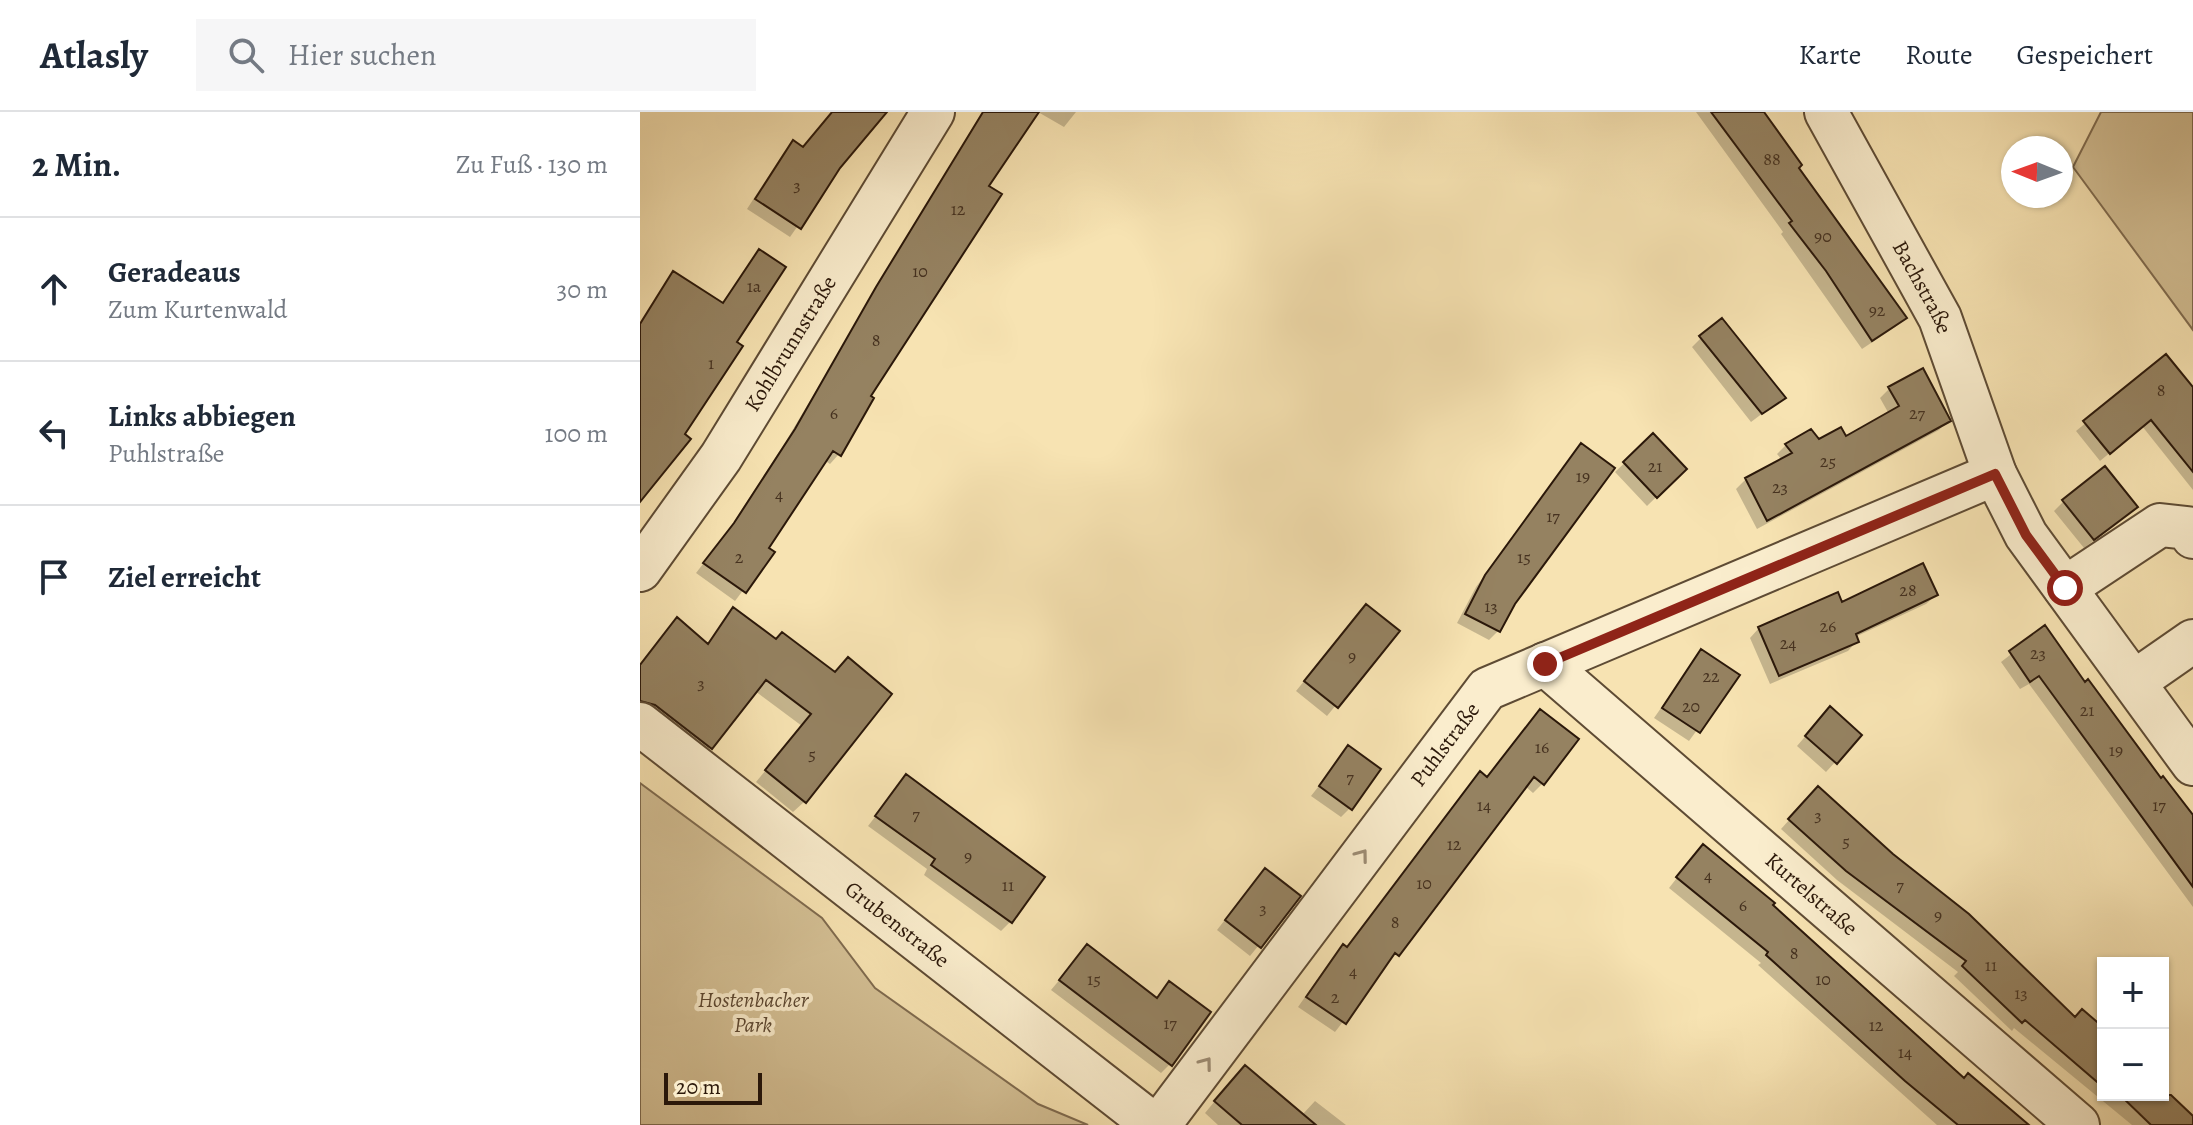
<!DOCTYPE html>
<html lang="de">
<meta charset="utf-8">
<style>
:root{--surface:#fff;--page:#f6f6f7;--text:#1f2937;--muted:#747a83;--line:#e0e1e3}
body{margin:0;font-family:Alegreya,serif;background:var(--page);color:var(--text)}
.controls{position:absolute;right:24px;bottom:24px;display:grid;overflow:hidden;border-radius:0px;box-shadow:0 2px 6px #0004}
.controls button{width:72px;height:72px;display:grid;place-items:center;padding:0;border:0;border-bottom:2px solid var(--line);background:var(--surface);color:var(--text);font:40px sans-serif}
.compass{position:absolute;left:1361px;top:24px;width:72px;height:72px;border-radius:50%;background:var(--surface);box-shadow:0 2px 6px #0004;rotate:271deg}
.scale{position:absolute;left:24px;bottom:20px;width:98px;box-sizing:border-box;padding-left:8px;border:4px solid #2b180a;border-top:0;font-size:22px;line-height:28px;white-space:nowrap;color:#2b180a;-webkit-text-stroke:6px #faedcd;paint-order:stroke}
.stop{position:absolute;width:24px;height:24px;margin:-18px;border:6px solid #8f2418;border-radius:50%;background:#fff}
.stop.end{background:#8f2418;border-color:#fff;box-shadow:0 2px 8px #0008}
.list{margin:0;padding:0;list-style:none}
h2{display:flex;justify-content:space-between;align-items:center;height:104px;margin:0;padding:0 32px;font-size:34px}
h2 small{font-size:26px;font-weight:400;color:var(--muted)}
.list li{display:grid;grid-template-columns:52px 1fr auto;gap:24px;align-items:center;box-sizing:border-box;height:144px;padding:0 32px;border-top:2px solid var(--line)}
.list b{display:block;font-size:30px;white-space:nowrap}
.list p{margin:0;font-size:26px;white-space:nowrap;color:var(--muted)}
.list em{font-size:26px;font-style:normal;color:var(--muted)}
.icon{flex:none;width:44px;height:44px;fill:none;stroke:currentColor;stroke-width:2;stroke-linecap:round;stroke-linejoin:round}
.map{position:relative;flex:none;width:1553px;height:1013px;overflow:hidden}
header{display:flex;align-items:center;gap:48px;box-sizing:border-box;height:112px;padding:0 40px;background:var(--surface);border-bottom:2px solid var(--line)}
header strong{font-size:38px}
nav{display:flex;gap:44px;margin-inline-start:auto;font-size:28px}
.search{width:560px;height:72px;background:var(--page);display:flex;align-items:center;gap:20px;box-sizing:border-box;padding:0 28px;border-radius:0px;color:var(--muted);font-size:30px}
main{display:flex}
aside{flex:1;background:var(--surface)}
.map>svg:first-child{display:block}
.green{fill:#d4c095;stroke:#806c50;stroke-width:2}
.shadow{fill:#0003}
.building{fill:#958261;stroke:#2b180a;stroke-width:2}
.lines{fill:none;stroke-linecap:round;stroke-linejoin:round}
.minor-casing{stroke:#5e4b34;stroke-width:46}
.minor{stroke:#faedcd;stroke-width:42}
.oneway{stroke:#9d8d75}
.route{stroke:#8f2418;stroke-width:10}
.labels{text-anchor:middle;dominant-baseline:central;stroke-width:8;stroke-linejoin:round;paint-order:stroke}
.number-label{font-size:18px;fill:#463220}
.street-label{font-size:22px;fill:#2b180a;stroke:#faedcd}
.park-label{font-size:22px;font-style:italic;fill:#5e4a34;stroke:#faedcd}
</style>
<header>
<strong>Atlasly</strong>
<div class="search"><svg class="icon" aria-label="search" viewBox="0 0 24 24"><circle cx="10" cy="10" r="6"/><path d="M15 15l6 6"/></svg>Hier suchen</div>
<nav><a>Karte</a><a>Route</a><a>Gespeichert</a></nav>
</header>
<main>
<aside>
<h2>2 Min.<small>Zu Fuß · 130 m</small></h2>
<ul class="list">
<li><svg class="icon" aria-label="ahead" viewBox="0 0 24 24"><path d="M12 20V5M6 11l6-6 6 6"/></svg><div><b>Geradeaus</b><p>Zum Kurtenwald</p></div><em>30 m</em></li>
<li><svg class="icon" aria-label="left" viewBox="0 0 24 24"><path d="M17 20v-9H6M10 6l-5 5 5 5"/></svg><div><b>Links abbiegen</b><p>Puhlstraße</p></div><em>100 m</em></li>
<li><svg class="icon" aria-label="arrive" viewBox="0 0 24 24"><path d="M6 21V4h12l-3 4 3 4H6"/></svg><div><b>Ziel erreicht</b></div></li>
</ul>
</aside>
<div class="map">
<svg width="1553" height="1013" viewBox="0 0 1553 1013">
<rect width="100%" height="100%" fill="#f7e3b2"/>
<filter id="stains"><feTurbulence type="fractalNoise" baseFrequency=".0025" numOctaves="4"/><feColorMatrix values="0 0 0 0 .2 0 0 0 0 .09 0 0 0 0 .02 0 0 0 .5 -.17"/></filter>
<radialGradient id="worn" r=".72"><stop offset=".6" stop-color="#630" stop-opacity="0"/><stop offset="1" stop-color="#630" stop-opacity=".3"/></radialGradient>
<path class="green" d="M 1461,0 L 1553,0 L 1553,218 L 1433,55 Z
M 0,671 L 182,806 L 235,876 L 398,992 L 448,1013 L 0,1013 Z"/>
<path class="shadow" d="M 193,0 L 244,0 L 199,55 L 150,125 L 107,97 L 144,40 L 153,31 L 162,37 Z
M 342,0 L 397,0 L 346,75 L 199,342 L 190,352 L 184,348 L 127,436 L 132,440 L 95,489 L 56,461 L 86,422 L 146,329 Z
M 398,0 L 436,0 L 424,15 Z
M 1056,0 L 1119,0 L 1265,206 L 1255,215 L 1222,237 L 1141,122 L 1143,120 Z
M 119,140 L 0,386 L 0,212 L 33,162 L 81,192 Z
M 1061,226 L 1143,286 L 1111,310 L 1052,235 Z
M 1526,245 L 1553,278 L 1553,378 L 1502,314 L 1460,349 L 1436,319 Z
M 1249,277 L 1308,308 L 1299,318 L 1117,417 L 1096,377 L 1106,367 L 1142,348 L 1137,342 L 1146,333 L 1205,327 L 1249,302 L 1240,286 Z
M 1013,324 L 1045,357 L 1007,394 L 975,360 Z
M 941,334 L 858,519 L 849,528 L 817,511 L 836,475 Z
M 1423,390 L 1486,404 L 1444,436 L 1414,399 Z
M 1296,483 L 1286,492 L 1215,525 L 1217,529 L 1208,539 L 1130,572 L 1110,526 L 1119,516 L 1201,492 Z
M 93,498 L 135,529 L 194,562 L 164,690 L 153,700 L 116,670 L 162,614 L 115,579 L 59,647 L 0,603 L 0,552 L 26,519 L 37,508 L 66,533 Z
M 717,504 L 757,519 L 687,604 L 656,579 Z
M 1405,516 L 1445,572 L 1553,706 L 1553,795 L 1389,572 L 1380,577 L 1361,550 Z
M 1061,539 L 1097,563 L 1049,629 L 1014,606 Z
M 1181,606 L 1220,623 L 1186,660 L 1157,634 Z
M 891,609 L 902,672 L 893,681 L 885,674 L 695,920 L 658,895 L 694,844 L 703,835 L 706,837 L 831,671 L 846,666 Z
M 709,636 L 710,696 L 701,705 L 671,684 Z
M 266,665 L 371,809 L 361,819 L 284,763 L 287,757 L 228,714 Z
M 1169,686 L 1435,907 L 1463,918 L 1463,983 L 1523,983 L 1523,978 L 1552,1005 L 1544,1013 L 1492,1013 L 1374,916 L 1372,919 L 1314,864 L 1318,860 L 1197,768 L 1141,717 Z
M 1054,744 L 1130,793 L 1324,968 L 1384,1013 L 1297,1013 L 1118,853 L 1121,851 L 1029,776 Z
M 616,768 L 658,785 L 610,844 L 577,818 Z
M 447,835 L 515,888 L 529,872 L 530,952 L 521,961 L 411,878 Z
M 594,966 L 662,1003 L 675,989 L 706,1013 L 578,1013 L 565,1001 Z"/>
<path class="building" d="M 192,0 L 247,0 L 200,56 L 161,117 L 115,87 L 153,28 L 163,35 Z
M 343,0 L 399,0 L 349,74 L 362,82 L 231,284 L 234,286 L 201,344 L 193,339 L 129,436 L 135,440 L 106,481 L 63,451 L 94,411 L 155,317 L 236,175 Z
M 1071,0 L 1124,0 L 1162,53 L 1159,56 L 1267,206 L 1232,229 L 1186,159 L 1149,111 L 1152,109 Z
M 119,137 L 146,155 L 97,230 L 103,234 L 45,322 L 51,327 L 0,390 L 0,212 L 33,159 L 83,191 Z
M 1082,206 L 1146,286 L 1122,302 L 1059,224 Z
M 1526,242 L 1553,275 L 1553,360 L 1511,308 L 1470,342 L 1443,309 Z
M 1283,256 L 1311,309 L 1127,409 L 1105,366 L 1152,341 L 1145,332 L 1171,317 L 1179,327 L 1201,315 L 1206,324 L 1259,294 L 1248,275 Z
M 1013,321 L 1047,357 L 1017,386 L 983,350 Z
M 941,331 L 975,356 L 875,492 L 860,520 L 825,502 L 845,463 Z
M 1465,354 L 1498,395 L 1454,428 L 1422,388 Z
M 1283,451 L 1298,483 L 1216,522 L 1219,530 L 1139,564 L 1118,515 L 1198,480 L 1202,490 Z
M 726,492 L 760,519 L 698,596 L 664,569 Z
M 93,495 L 136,527 L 142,520 L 195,560 L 208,545 L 252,582 L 166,691 L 125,658 L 171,602 L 126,568 L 72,637 L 15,593 L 0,589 L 0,553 L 37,505 L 68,532 Z
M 1405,513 L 1445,570 L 1448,567 L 1521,666 L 1523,664 L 1553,703 L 1553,775 L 1399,564 L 1390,570 L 1369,539 Z
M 1061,537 L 1100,563 L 1060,621 L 1022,596 Z
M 1190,594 L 1222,623 L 1197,652 L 1165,624 Z
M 900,597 L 939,627 L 904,673 L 894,665 L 759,844 L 755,841 L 706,912 L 666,885 L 703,832 L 707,835 L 840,659 L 847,665 Z
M 708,633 L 741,657 L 712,698 L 679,674 Z
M 266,662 L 405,765 L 372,811 L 291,753 L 295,747 L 235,704 Z
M 1178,674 L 1253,742 L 1329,802 L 1435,905 L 1442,897 L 1463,915 L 1463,975 L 1385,908 L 1382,911 L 1322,854 L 1326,849 L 1206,759 L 1148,707 Z
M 1063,732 L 1135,791 L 1133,793 L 1324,966 L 1328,961 L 1389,1013 L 1318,1013 L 1265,969 L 1126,843 L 1128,840 L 1036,765 Z
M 625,756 L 661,784 L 621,836 L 585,808 Z
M 447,832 L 517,886 L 529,869 L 571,900 L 532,954 L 419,868 Z
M 605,953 L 676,1013 L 602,1013 L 574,989 Z
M 1480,983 L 1531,983 L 1553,1004 L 1553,1013 L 1511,1013 Z"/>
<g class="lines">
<defs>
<g id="minor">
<path id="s1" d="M 1186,0 L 1300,206 L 1355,362 L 1386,423 L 1553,652"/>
<path id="s2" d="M 0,458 L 81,345 L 293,0"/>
<path d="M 1425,476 L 1520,413 L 1547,416 L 1553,425"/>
<path id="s3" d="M 905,552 L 1438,1013"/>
<path d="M 1494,570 L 1553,529"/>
<path id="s4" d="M 0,612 L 514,1013"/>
<path id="s5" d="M 519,1013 L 847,577 L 1355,362"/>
</g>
</defs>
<use href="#minor" class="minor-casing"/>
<use href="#minor" class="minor"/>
</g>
<defs><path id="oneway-chevron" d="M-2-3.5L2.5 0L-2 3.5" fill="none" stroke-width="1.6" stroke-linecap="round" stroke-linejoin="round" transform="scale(2)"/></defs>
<g class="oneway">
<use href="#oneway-chevron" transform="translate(722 743) rotate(-53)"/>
<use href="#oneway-chevron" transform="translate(566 951) rotate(-53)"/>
</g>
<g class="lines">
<path class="route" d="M 905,552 L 1355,362 L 1386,423 L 1425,476"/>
</g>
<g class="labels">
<g class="number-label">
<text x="1132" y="47">88</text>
<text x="157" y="73">3</text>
<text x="318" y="97">12</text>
<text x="1183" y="124">90</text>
<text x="280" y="159">10</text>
<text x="114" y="174">1a</text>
<text x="1237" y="198">92</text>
<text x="236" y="228">8</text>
<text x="71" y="251">1</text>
<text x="1521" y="278">8</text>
<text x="194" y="301">6</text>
<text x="1277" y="301">27</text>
<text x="1188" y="349">25</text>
<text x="1015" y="354">21</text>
<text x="943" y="364">19</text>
<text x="1140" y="375">23</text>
<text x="139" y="382">4</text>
<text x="913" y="404">17</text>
<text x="99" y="445">2</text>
<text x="884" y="445">15</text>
<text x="1268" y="478">28</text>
<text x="851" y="494">13</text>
<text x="1188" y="514">26</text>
<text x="1148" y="531">24</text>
<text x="1398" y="541">23</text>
<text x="712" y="544">9</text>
<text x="1071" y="564">22</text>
<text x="61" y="571">3</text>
<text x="1051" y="594">20</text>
<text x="1447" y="598">21</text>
<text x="902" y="635">16</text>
<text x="1476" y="638">19</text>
<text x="172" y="642">5</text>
<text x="710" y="665">7</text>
<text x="844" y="693">14</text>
<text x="1519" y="693">17</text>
<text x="276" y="702">7</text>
<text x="1178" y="703">3</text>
<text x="1206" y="729">5</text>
<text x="814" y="732">12</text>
<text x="328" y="744">9</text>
<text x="1068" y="763">4</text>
<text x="784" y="771">10</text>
<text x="368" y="773">11</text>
<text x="1260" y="773">7</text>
<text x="1103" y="793">6</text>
<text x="623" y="796">3</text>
<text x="1298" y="803">9</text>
<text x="755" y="810">8</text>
<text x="1154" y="841">8</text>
<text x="1351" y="853">11</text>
<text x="713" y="859">4</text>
<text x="454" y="867">15</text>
<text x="1183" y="867">10</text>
<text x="1381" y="881">13</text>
<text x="695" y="885">2</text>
<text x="530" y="911">17</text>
<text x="1236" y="913">12</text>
<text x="1265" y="940">14</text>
</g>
<g class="street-label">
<text stroke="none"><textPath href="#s1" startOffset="200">Bachstraße</textPath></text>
<text stroke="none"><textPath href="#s2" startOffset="272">Kohlbrunnstraße</textPath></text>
<text stroke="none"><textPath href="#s5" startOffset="476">Puhlstraße</textPath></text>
<text stroke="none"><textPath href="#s3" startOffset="352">Kurtelstraße</textPath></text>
<text stroke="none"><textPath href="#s4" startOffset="326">Grubenstraße</textPath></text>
</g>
<g class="park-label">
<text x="113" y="888">Hostenbacher<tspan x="113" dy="25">Park</tspan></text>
</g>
</g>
<rect width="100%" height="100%" filter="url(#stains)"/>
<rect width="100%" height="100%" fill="url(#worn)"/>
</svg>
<div class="controls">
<button>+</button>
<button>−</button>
</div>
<svg class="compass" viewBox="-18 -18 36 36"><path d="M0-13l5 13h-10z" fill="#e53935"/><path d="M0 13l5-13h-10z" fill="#747a83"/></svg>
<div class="scale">20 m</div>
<div class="stop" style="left:1425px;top:476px"></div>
<div class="stop end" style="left:905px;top:552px"></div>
</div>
</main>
